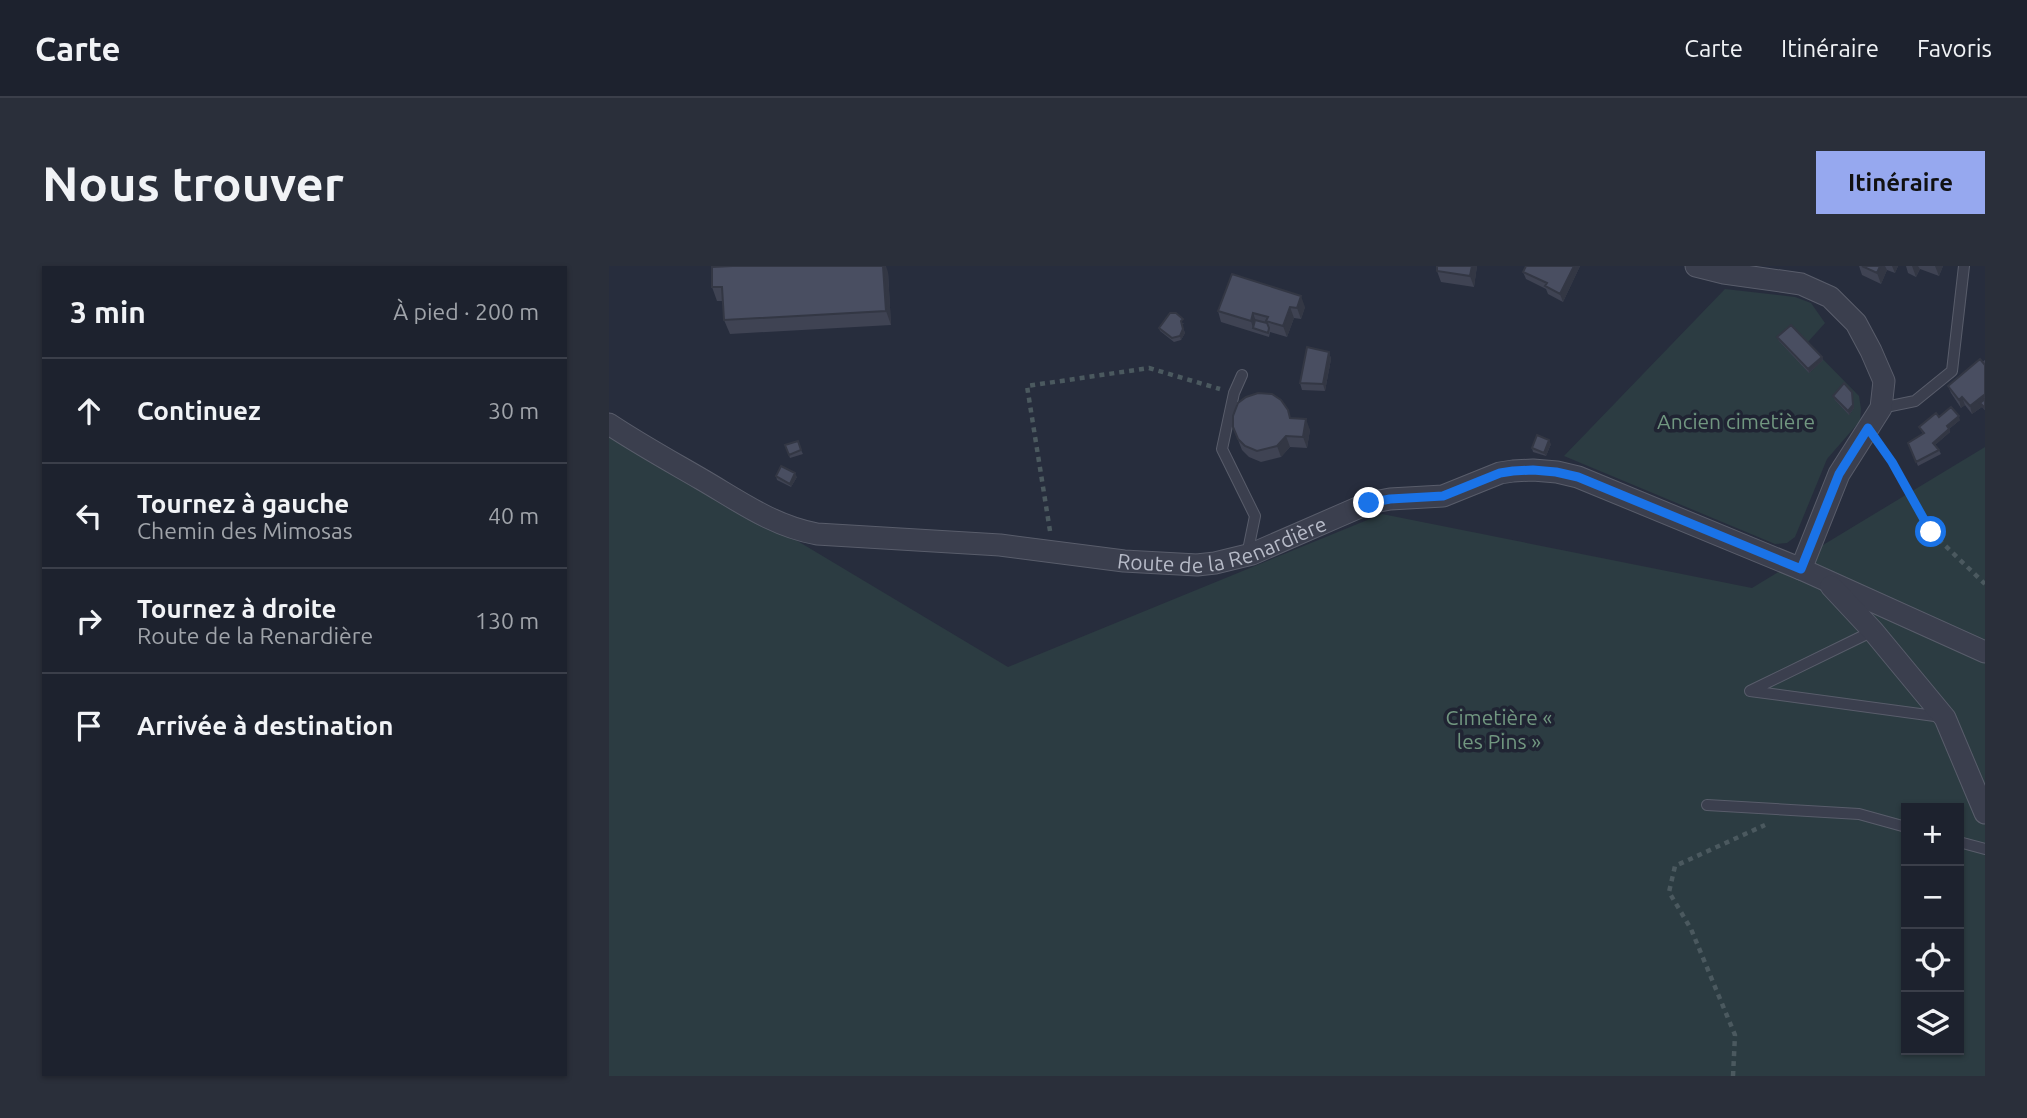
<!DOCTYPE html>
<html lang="fr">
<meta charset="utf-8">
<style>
:root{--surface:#1d222e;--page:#2a2f3a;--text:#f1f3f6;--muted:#a0a4aa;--line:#3b3f4a;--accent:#96a8ef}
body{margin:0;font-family:Ubuntu,sans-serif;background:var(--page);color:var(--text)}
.controls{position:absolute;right:21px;bottom:21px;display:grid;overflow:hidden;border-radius:0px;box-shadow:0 2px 5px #0004}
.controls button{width:63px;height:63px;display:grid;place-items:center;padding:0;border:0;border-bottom:2px solid var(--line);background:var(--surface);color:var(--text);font:35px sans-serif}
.stop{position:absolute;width:21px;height:21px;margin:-16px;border:5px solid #1a73e8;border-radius:50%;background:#fff}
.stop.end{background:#1a73e8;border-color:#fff;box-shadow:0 2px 7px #0008}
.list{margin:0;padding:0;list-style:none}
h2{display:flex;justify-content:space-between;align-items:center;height:91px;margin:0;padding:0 28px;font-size:30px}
h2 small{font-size:23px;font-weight:400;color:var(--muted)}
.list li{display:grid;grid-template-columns:46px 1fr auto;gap:21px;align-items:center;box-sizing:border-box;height:105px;padding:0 28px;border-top:2px solid var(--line)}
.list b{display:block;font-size:26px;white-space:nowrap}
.list p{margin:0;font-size:23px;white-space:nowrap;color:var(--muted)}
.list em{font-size:23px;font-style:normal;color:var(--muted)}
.icon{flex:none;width:38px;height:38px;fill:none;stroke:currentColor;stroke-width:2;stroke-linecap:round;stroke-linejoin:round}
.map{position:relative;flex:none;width:1376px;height:810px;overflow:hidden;border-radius:0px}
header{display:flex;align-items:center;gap:42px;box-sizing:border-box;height:98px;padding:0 35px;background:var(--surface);border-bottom:2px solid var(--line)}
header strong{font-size:33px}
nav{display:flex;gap:38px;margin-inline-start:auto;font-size:24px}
.intro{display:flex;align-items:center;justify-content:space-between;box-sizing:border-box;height:168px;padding:0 42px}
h1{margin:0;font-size:49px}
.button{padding:18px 32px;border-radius:0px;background:var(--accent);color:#111;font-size:24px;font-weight:700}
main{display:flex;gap:42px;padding:0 42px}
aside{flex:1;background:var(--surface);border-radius:0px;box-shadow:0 2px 5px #0004}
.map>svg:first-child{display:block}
.green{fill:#2c3c42;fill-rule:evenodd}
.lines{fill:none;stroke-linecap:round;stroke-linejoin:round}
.service-casing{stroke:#595d6b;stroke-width:12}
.minor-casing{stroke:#595d6b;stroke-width:23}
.path{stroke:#4b595f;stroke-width:4.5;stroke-dasharray:5 5;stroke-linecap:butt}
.service{stroke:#3b3f4e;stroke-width:10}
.minor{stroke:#3b3f4e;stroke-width:21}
.wall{fill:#3f4353}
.shaded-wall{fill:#333744}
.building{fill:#494e61;stroke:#333744;stroke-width:2}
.route{stroke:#1a73e8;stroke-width:9}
.labels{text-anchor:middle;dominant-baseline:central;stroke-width:7;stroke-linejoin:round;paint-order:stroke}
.park-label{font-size:21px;fill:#719780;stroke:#202433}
.street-label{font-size:21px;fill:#b7bbc8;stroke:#202433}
</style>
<header>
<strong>Carte</strong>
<nav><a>Carte</a><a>Itinéraire</a><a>Favoris</a></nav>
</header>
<div class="intro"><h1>Nous trouver</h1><a class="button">Itinéraire</a></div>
<main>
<aside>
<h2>3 min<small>À pied · 200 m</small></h2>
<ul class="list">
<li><svg class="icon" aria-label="ahead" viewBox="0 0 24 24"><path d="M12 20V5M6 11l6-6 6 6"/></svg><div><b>Continuez</b></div><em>30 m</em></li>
<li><svg class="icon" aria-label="left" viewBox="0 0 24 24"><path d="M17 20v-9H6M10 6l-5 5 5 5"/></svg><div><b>Tournez à gauche</b><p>Chemin des Mimosas</p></div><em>40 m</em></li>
<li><svg class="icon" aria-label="right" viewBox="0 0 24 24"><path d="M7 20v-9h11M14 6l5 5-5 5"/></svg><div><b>Tournez à droite</b><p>Route de la Renardière</p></div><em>130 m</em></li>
<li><svg class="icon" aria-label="arrive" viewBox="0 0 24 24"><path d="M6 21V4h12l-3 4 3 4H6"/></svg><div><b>Arrivée à destination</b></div></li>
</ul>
</aside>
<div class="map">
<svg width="1376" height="810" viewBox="0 0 1376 810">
<rect width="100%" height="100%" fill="#272d3d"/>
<path class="green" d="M 1116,23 L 1186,31 L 1202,37 L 1216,57 L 1198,77 L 1250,130 L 1252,143 L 1251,155 L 1218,193 L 1186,271 L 1178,277 L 1166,278 L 955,190 Z
M 0,162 L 399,401 L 773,248 L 1143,322 L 1376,181 L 1376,810 L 0,810 ZM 1297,542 L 1350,542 L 1350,784 L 1297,784 Z"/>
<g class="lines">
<defs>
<path id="service" d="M 633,109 L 625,127 L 613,183 L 646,250 L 638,289
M 1272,142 L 1306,135 L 1343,105 L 1355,0
M 1264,365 L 1141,425 L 1333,451
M 1098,539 L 1250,548 L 1297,561
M 1350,576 L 1376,583"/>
<g id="minor">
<path d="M 1087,0 L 1115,7 L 1192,18 L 1221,31 L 1247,57 L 1262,85 L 1275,115 L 1272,142 L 1230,208 L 1192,303"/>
<path id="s1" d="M 0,158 C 30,178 61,195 92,213 C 130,235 164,260 208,268 L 391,279 L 515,295 L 588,299 L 606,297 L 643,288 L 760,237 L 781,233 L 834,230 L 891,207 L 904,205 L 924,204 L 948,206 L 969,211 L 1192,303 L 1376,386"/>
<path d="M 1222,320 L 1264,365 L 1336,452 L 1376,547"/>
</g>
</defs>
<use href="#service" class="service-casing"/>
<use href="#minor" class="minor-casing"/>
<path class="path" d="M 1272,180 L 1283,196 L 1322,266 L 1376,318
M 441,265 L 418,120 L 540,102 L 611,123
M 1124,810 L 1126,769 L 1082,663 L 1060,626 L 1066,600 L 1156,559"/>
<use href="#service" class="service"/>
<use href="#minor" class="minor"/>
</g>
<path class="wall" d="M 868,0 L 865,21 L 832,16 L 828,5 Z
M 971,0 L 954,36 L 939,28 L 937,23 L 917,13 L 914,6 Z
M 1250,0 L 1289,0 L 1286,7 L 1278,4 L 1272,18 L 1253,9 Z
M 1297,0 L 1334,0 L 1330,10 L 1311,3 L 1307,11 L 1299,7 Z
M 279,6 L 282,59 L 121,68 L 115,54 L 114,35 L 108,35 L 103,21 Z
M 696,41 L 692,53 L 685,52 L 678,71 L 661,66 L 660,71 L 612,56 L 609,45 Z
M 575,57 L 573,59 L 576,67 L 572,74 L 565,76 L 551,65 L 550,62 Z
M 1168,71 L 1213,91 L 1214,94 L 1200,107 L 1170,75 Z
M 720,86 L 722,93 L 716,125 L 693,124 L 691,117 Z
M 1376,94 L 1376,144 L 1373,141 L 1363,148 L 1356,139 L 1352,142 L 1342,127 L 1339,120 Z
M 1243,126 L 1245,142 L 1240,149 L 1226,134 L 1224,130 Z
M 1330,151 L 1351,154 L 1340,163 L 1341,166 L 1326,179 L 1330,184 L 1332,188 L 1309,200 L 1299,177 L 1314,168 L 1310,161 Z
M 681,152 L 701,164 L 698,182 L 681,181 L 672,191 L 652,196 L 640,191 L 633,184 L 624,161 Z
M 942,178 L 937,190 L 924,186 L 923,182 Z
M 176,179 L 192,184 L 194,188 L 181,192 Z
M 167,210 L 188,211 L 182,221 L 168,214 Z"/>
<path class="shaded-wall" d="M 274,0 L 277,0 L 279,6 L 282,59 L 277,45 Z
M 863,0 L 868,0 L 865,21 L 861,10 Z
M 965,0 L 971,0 L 954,36 L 951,28 Z
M 1271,0 L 1276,0 L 1278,4 L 1272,18 L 1268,7 Z
M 1283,0 L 1289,0 L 1286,7 Z
M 1303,0 L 1309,0 L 1311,3 L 1307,11 Z
M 1326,0 L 1334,0 L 1330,10 Z
M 692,30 L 696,41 L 692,53 L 688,42 Z
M 681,41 L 685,52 L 678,71 L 674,60 Z
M 644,47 L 648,58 L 644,62 L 642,55 Z
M 574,63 L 576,67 L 572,74 L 571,70 Z
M 720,86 L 722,93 L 716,125 L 714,118 Z
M 1213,91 L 1214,94 L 1200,107 L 1199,103 Z
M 1243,126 L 1245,142 L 1240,149 L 1239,145 Z
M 1375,129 L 1376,133 L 1371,137 L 1373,141 L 1363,148 L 1361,140 Z
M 1353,131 L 1356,139 L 1352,142 L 1350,134 Z
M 1350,150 L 1351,154 L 1340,163 L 1341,166 L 1325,180 L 1324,177 L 1338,160 Z
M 697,153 L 701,164 L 698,182 L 694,171 Z
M 677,170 L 681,181 L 672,191 L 668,180 Z
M 940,174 L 942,178 L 937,190 L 935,187 Z
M 186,207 L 188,211 L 182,221 L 181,218 Z"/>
<path class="building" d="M 123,0 L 274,0 L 277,45 L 115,54 L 113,21 L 103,21 L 103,1 Z
M 828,0 L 863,0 L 861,10 L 828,5 Z
M 917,0 L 965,0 L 951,28 L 936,20 L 938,17 L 914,6 Z
M 1253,0 L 1271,0 L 1268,7 Z
M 623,8 L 692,30 L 688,42 L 681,41 L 674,60 L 657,55 L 659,51 L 644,47 L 642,55 L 609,45 Z
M 561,47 L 567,47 L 574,53 L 572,55 L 574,63 L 571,70 L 563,72 L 550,62 Z
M 646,54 L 658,57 L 660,62 L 659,67 L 644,62 Z
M 1182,59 L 1213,91 L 1199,103 L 1168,71 Z
M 698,81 L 720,86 L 714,118 L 691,117 Z
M 1371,93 L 1376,99 L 1376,131 L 1375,129 L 1361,140 L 1353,131 L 1350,134 L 1339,120 Z
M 1235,117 L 1243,126 L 1244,139 L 1239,145 L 1224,130 Z
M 649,127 L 663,128 L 672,134 L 679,144 L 681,152 L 697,153 L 694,171 L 677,170 L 668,180 L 648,185 L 636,180 L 629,173 L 624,161 L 624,150 L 629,137 L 637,131 Z
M 1376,133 L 1376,142 L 1371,137 Z
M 1342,141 L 1350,150 L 1338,160 L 1340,163 L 1324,177 L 1330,184 L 1307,196 L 1299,177 L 1315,167 L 1310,161 L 1327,147 L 1330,151 Z
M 928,169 L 940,174 L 935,187 L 923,182 Z
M 189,175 L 192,184 L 180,189 L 176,179 Z
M 172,200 L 186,207 L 181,218 L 167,210 Z"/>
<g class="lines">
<path class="route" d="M 760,237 L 781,233 L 834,230 L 891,207 L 904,205 L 924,204 L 947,206 L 969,211 L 1192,303 L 1230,208 L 1259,162 L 1283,196 L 1322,266"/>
</g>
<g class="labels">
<g class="park-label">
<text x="1127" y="155">Ancien cimetière</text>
<text x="890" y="451">Cimetière «<tspan x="890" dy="24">les Pins »</tspan></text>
</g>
<g class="street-label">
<text stroke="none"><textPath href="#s1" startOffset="646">Route de la Renardière</textPath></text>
</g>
</g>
</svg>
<div class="controls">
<button>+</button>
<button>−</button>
<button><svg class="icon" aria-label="locate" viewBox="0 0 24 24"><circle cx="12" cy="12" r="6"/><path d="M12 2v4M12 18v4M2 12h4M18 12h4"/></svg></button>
<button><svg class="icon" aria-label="layers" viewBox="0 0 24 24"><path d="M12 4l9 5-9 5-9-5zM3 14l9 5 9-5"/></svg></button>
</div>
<div class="stop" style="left:1322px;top:266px"></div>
<div class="stop end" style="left:760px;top:237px"></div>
</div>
</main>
